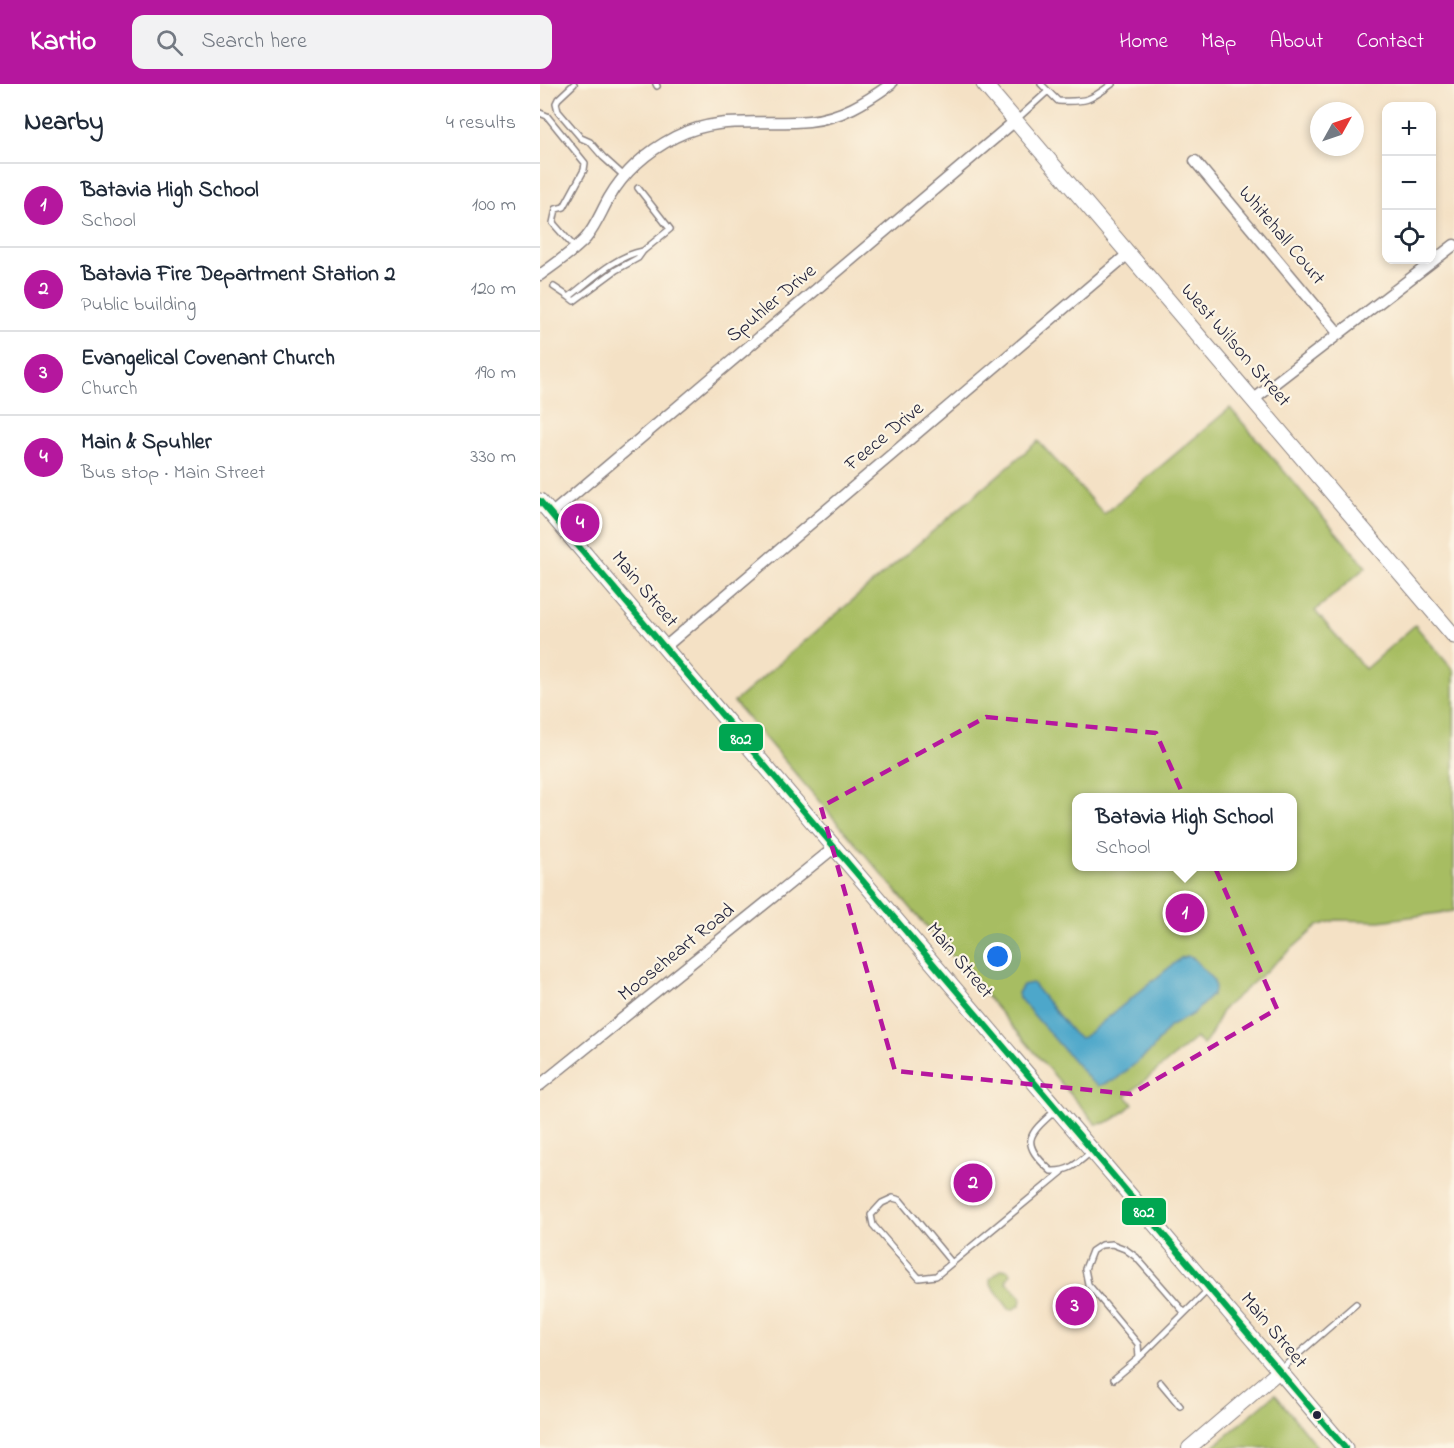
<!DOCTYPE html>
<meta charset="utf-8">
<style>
:root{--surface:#fff;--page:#f2f2f3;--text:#1f2937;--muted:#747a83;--line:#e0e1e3;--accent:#b5179e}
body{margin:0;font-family:"Indie Flower",sans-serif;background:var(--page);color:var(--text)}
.controls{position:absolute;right:18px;top:18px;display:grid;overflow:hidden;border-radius:12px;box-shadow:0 3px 9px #0003}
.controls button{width:54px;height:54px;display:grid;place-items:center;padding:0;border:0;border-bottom:2px solid var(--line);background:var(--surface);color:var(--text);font:30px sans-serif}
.compass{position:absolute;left:770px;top:18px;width:54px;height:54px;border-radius:50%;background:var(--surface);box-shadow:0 3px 9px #0003;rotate:50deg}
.you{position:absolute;left:458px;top:873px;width:21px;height:21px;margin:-15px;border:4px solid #fff;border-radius:50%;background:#1a73e8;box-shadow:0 0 0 9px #1a73e833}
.badge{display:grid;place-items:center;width:39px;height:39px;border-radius:50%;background:var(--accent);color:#fff;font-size:20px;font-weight:700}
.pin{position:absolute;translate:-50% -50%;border:3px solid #fff;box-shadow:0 2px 6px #0006}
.popup{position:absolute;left:532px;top:709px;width:225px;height:78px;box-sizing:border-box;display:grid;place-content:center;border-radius:12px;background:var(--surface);filter:drop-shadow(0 2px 4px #0005);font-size:20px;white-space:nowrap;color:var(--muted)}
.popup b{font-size:22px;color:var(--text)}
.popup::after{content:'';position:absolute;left:50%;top:100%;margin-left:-12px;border:12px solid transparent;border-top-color:var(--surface)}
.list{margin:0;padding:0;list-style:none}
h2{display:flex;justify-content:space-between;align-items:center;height:78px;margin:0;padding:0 24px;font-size:26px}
h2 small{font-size:20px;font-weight:400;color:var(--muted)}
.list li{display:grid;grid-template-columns:39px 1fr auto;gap:18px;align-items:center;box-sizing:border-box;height:84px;padding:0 24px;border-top:2px solid var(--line)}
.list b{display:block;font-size:22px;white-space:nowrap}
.list p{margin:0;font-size:20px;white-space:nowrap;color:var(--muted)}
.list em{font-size:20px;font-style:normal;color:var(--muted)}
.icon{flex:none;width:33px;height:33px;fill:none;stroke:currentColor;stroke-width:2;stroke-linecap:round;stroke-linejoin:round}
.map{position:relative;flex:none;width:914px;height:1364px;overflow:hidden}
header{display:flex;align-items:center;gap:36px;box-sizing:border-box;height:84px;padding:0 30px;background:var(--accent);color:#fff}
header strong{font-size:28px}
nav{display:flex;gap:33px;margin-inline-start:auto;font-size:21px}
.search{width:420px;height:54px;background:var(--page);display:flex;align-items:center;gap:15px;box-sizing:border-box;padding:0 21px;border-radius:12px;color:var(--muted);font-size:22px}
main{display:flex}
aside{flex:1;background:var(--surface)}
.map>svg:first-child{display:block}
.green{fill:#a7bd62;stroke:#64704e;stroke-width:1.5;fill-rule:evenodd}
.water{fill:#4da7ca;stroke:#386482;stroke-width:1.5}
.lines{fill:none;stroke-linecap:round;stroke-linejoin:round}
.service-casing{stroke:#8b8280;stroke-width:8}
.minor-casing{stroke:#8b8280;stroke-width:13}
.tertiary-casing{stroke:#8b8280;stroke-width:16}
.secondary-casing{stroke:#8b8280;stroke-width:17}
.service{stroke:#fff;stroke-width:5}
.minor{stroke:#fff;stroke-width:10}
.tertiary{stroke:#fff;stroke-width:14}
.secondary{stroke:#fff;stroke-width:15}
.bus-1-casing{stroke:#fcf5e5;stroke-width:10}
.bus-1{stroke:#00a651;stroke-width:6}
.marked{fill:none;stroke:#b5179e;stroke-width:4.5;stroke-dasharray:12 8;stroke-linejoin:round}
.bus-dot{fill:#22223b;stroke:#fcf5e5;stroke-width:2}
.labels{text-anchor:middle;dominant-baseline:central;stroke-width:4.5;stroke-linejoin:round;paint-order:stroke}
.street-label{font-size:20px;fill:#22223b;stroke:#fcf5e5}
.line-badge{stroke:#fcf5e5;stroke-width:2}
.badge-label{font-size:16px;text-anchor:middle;font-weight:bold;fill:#fff}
</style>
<header>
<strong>Kartio</strong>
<div class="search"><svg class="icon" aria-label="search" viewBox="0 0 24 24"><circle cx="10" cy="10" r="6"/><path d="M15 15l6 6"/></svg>Search here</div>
<nav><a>Home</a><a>Map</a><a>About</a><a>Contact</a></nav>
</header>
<main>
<aside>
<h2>Nearby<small>4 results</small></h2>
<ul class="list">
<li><span class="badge">1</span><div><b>Batavia High School</b><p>School</p></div><em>100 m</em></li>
<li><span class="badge">2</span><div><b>Batavia Fire Department Station 2</b><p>Public building</p></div><em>120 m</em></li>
<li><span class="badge">3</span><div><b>Evangelical Covenant Church</b><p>Church</p></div><em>190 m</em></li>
<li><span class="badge">4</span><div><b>Main &amp; Spuhler</b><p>Bus stop · Main Street</p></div><em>330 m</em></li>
</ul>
</aside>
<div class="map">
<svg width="914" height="1364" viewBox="0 0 914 1364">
<rect width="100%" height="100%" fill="#fcf5e5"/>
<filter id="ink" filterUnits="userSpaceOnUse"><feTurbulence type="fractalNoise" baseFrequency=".0167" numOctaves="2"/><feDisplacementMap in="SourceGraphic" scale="12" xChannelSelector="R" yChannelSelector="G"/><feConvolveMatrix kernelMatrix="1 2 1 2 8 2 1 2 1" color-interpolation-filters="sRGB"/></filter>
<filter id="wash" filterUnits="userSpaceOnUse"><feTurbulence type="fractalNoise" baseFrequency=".008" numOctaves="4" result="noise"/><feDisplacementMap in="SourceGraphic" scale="24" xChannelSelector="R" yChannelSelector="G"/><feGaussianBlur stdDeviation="1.35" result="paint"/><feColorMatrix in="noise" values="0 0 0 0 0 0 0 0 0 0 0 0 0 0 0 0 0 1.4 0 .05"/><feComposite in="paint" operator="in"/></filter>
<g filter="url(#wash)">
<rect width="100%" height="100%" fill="#f4e1c5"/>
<path class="green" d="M 690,324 L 826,483 L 775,527 L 825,585 L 875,541 L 914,587 L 914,827 L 840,837 L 796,836 L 778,842 L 685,923 C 675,935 675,950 663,961 L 656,954 L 586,1012 L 593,1020 C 581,1030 572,1040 556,1040 L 194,618 L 498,357 L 564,430 ZM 537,714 L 753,714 L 753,782 L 537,782 Z
M 462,1185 L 468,1186 L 471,1189 L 466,1197 L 481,1213 L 480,1221 L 474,1225 L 469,1225 L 450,1199 L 450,1195 Z
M 735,1310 L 778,1364 L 672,1364 Z"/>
<path class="water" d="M 647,872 L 653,874 L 674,897 L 675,904 L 672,911 L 653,930 L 629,943 L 612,966 L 575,996 L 558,1002 L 551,997 L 479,914 L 478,909 L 483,901 L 492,899 L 533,949 L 539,954 L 544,953 L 641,874 Z"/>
</g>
<g filter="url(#ink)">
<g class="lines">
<defs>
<path id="service" d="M 34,0 L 18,15 L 16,19 L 18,27 L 41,54 L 50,58 L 63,73 L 84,92
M 116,0 L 117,2
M 501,0 L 518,17 C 547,18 549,17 572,0
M 0,29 L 7,32 L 45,79 L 44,86 L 24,123 L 16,125 L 13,139 L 35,164
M 476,36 L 508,7
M 14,203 L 29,213 C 51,196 75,172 103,167
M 29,213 L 34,217 L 76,186 L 98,174 L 103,167 L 130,145 L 98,104
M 516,1026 C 488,1051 479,1058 511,1087 C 529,1088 538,1079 551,1068
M 412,1179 L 360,1116 L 353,1114 L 342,1119 L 331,1131 L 333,1141 L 379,1194 L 396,1192 L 522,1088
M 599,1274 L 668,1206
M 740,1286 L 816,1220
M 574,1295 L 599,1274 L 598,1260 L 548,1200 L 545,1185 L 552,1167 L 561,1161 L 572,1160 L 585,1165 L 596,1173 L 644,1228
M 620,1298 L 640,1322"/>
<path id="minor" d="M 655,77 L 799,250
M 0,191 C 15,180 33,168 46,154 C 56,142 61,128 69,114 C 84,88 108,67 135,53 C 180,30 222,42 269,37 C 301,34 326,18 351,0
M 713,316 L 914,161
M 11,430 L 475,37
M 125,563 L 588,170
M 0,1001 L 295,763"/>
<path id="tertiary" d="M 649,1364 L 739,1287"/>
<path id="secondary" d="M 444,0 L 914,552
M 0,417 L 805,1364"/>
</defs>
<use href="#service" class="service-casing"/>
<use href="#minor" class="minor-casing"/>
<use href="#tertiary" class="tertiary-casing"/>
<use href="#secondary" class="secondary-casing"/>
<use href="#service" class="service"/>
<use href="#minor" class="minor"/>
<use href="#tertiary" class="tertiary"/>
<use href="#secondary" class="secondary"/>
<defs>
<path id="bus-1" d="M 0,417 L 805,1364"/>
</defs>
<use href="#bus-1" class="bus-1-casing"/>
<use href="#bus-1" class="bus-1"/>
</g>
</g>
<path class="marked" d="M 446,633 L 616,649 L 737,925 L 591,1010 L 355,987 L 281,723 Z"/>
<circle class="bus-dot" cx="777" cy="1331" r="5"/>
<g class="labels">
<g class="street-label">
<text transform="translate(741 152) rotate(50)">Whitehall Court</text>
<text transform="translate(232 220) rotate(-40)">Spuhler Drive</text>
<text transform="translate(695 262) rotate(49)">West Wilson Street</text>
<text transform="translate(345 353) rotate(-40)">Feece Drive</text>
<text transform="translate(104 506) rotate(50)">Main Street</text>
<text transform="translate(137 869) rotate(-39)">Mooseheart Road</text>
<text transform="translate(419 877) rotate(50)">Main Street</text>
<text transform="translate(733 1247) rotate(50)">Main Street</text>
</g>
</g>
<g class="line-badge">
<rect x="178" y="639" width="46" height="29" rx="6" fill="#00a651"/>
<rect x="581" y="1113" width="46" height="29" rx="6" fill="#00a651"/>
</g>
<g class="badge-label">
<text x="201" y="660">802</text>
<text x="604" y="1133">802</text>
</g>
</svg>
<div class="controls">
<button>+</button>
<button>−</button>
<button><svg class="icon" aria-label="locate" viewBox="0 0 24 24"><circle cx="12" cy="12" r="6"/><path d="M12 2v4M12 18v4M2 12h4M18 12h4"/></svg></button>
</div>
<svg class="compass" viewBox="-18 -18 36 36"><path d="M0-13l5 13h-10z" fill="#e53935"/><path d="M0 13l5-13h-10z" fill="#747a83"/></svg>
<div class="you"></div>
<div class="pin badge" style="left:645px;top:829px">1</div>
<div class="popup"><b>Batavia High School</b>School</div>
<div class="pin badge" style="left:433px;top:1099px">2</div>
<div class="pin badge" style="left:535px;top:1222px">3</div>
<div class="pin badge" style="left:40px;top:439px">4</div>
</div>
</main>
